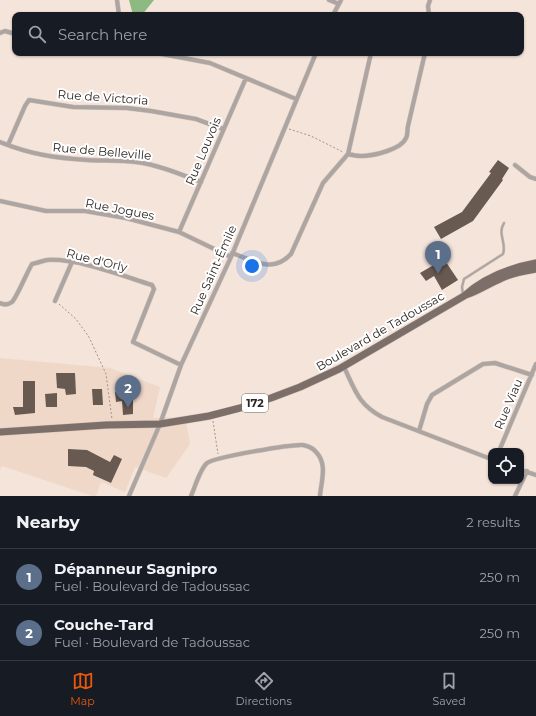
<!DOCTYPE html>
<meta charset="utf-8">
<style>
:root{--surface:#171b24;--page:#242831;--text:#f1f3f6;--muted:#9ea1a6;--line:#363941;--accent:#ea580c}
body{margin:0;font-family:Montserrat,sans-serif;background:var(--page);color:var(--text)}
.controls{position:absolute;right:12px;bottom:12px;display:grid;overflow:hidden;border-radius:8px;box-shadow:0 1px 3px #0004}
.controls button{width:36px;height:36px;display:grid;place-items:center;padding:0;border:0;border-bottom:1px solid var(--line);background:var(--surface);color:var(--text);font:20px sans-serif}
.you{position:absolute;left:252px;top:266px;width:14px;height:14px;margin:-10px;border:3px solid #fff;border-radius:50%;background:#1a73e8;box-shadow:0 0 0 6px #1a73e833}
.badge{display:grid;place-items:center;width:26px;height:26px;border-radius:50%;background:var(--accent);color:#fff;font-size:13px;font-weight:700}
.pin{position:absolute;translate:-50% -33px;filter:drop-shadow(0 1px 2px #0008)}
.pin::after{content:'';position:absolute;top:21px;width:14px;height:12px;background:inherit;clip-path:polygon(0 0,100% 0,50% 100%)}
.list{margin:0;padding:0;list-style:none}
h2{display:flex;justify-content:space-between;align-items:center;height:52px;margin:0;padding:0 16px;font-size:17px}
h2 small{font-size:13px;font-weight:400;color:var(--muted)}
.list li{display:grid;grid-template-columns:26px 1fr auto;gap:12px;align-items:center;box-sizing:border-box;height:56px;padding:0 16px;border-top:1px solid var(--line)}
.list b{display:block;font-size:15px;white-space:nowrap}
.list p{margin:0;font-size:13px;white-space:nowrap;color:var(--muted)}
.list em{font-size:13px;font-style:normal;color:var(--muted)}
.icon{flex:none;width:22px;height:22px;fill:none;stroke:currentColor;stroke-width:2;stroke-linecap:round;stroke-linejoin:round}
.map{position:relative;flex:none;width:536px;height:496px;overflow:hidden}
.search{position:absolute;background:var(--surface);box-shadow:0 1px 3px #0004;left:12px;right:12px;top:12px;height:44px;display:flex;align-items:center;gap:10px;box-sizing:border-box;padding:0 14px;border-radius:8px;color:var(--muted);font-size:15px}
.sheet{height:164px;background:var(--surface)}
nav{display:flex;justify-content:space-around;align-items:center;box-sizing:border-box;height:56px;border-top:1px solid var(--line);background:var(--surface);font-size:11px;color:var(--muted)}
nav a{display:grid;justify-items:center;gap:2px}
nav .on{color:var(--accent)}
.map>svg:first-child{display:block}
.built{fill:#f0d8c9}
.forest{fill:#8eba81}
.building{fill:#685a51}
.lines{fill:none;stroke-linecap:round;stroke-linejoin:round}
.lane-casing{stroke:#d1c2b9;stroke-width:3}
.street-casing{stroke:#d1c2b9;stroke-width:5}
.primary-casing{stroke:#d1c2b9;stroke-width:8}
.path{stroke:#a0938c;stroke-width:1;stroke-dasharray:2 2;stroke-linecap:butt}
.lane{stroke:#ada5a2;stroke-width:2}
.street{stroke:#ada5a2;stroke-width:4}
.primary{stroke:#7c6e68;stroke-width:7}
.labels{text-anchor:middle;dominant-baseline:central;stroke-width:4;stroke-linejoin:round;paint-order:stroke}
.shield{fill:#fff;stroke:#6c6765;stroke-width:1}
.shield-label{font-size:11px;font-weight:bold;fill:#2d2623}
.street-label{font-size:12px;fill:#2d2623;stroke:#fff}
</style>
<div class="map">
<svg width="536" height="496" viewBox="0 0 536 496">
<rect width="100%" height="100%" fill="#f5e4da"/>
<path class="built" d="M 0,358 L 110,368 L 160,387 L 153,418 L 185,417 L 190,444 L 166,478 L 135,467 L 125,492 L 101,482 L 96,496 L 92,496 L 2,466 L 0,470 Z"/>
<path class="forest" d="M 129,0 L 154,0 L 142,15 L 133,15 Z"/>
<path class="building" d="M 498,160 L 509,168 L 502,179 L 503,180 L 473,221 L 441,239 L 434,227 L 462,212 L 491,173 L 489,172 Z
M 444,259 L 458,280 L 442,290 L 434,276 L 426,281 L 420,273 Z
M 56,373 L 75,373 L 76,394 L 66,395 L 65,389 L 57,388 Z
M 23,381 L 35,381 L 35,413 L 15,415 L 13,407 L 23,407 Z
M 92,389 L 102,389 L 103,405 L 93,405 Z
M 130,391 L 130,398 L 133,398 L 133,414 L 123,415 L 122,401 L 116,402 L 115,392 Z
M 57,393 L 57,407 L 46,407 L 45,394 Z
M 68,449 L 87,450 L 110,462 L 114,455 L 122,459 L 111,483 L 93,475 L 94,471 L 86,467 L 68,466 Z"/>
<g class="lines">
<defs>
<path id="lane" d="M 463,295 L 462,287 L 464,279 L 503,254 C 507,243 497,234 504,223"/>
<path id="street" d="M 117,0 L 119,15
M 329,0 L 339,4
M 333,15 L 341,0
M 429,15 L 428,6 L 430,0
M 0,33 L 5,31 L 15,34
M 94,53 L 119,53
M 157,53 L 210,63 L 296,99
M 0,142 C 30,154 54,158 87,160 C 103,161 120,160 136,162 C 159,165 180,174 201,182
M 8,145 L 25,106 L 29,100 L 73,107 L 127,108 L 151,111 L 196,119 L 223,129
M 348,154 C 352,155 356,156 361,156 C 372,156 401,150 406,138 C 408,135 407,130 408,126 L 425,53
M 515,165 L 530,177 L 536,179
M 0,201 L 46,211 L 85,211 L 126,218 L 179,232 L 231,257
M 179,232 L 246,78
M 232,253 C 255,261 272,274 291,254 L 323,183 L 348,154 L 371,53
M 55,301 L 72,262
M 0,303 C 4,305 8,305 12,302 C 17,297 27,272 32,264 C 37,263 42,261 47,260 C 78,258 123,276 152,285 L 154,289 L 133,342 L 181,365
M 344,367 C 355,390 358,404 382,417 L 491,459
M 419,431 L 427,404 L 432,395 L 483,364 L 495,363 L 532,375
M 499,451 L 536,364
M 521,470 L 536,475
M 129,496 L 160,424 L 181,365 L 231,257 L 316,53
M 191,496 C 195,487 200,469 207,463 C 215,457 292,444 303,445 C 308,446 313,448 316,452 C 328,464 321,482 320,496
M 515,496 L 527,471"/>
<path id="primary" d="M 466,295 C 478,291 488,284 500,279 C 511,273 524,271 536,269
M 0,432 L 106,425 L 160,424 L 209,416 L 240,408 L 271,398 L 300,387 L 339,369 L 464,296 C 484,278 509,268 536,263"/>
</defs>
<use href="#lane" class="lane-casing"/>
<use href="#street" class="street-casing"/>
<use href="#primary" class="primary-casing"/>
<path class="path" d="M 289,129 L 311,136 L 343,152
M 59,304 L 76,319 L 89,337 L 106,374 L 112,419
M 213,421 L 218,454"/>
<use href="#lane" class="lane"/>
<use href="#street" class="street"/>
<use href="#primary" class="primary"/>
</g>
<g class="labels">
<rect class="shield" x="242" y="394" width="26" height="18" rx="3"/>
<g class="shield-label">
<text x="255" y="403">172</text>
</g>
<g class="street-label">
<text transform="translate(103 97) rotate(4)">Rue de Victoria</text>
<text transform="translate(102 151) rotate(5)">Rue de Belleville</text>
<text transform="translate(203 151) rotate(-67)">Rue Louvois</text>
<text transform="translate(120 209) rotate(11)">Rue Jogues</text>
<text transform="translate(97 260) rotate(14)">Rue d'Orly</text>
<text transform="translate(213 270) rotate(-66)">Rue Saint-Émile</text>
<text transform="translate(380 331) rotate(-30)">Boulevard de Tadoussac</text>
<text transform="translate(508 404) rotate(-67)">Rue Viau</text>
</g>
</g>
</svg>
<div class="controls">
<button><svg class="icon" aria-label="locate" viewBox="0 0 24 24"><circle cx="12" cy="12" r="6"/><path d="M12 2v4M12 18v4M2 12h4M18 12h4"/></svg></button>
</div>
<div class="you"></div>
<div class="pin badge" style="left:438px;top:274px;background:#5c6f8a">1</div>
<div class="pin badge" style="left:128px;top:408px;background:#5c6f8a">2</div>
<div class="search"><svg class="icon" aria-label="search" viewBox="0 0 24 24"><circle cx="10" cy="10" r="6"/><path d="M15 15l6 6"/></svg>Search here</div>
</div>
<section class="sheet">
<h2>Nearby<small>2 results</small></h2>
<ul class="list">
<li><span class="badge" style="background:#5c6f8a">1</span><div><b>Dépanneur Sagnipro</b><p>Fuel · Boulevard de Tadoussac</p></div><em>250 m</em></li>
<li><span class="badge" style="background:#5c6f8a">2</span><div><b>Couche-Tard</b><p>Fuel · Boulevard de Tadoussac</p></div><em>250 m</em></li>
</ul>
</section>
<nav>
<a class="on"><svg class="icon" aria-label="map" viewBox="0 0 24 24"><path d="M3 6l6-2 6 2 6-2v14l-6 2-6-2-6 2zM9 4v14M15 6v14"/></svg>Map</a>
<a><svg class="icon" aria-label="directions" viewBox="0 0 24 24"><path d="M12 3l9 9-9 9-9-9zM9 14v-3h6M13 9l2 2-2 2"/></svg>Directions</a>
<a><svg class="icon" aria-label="saved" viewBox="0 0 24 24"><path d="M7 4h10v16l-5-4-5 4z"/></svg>Saved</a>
</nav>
